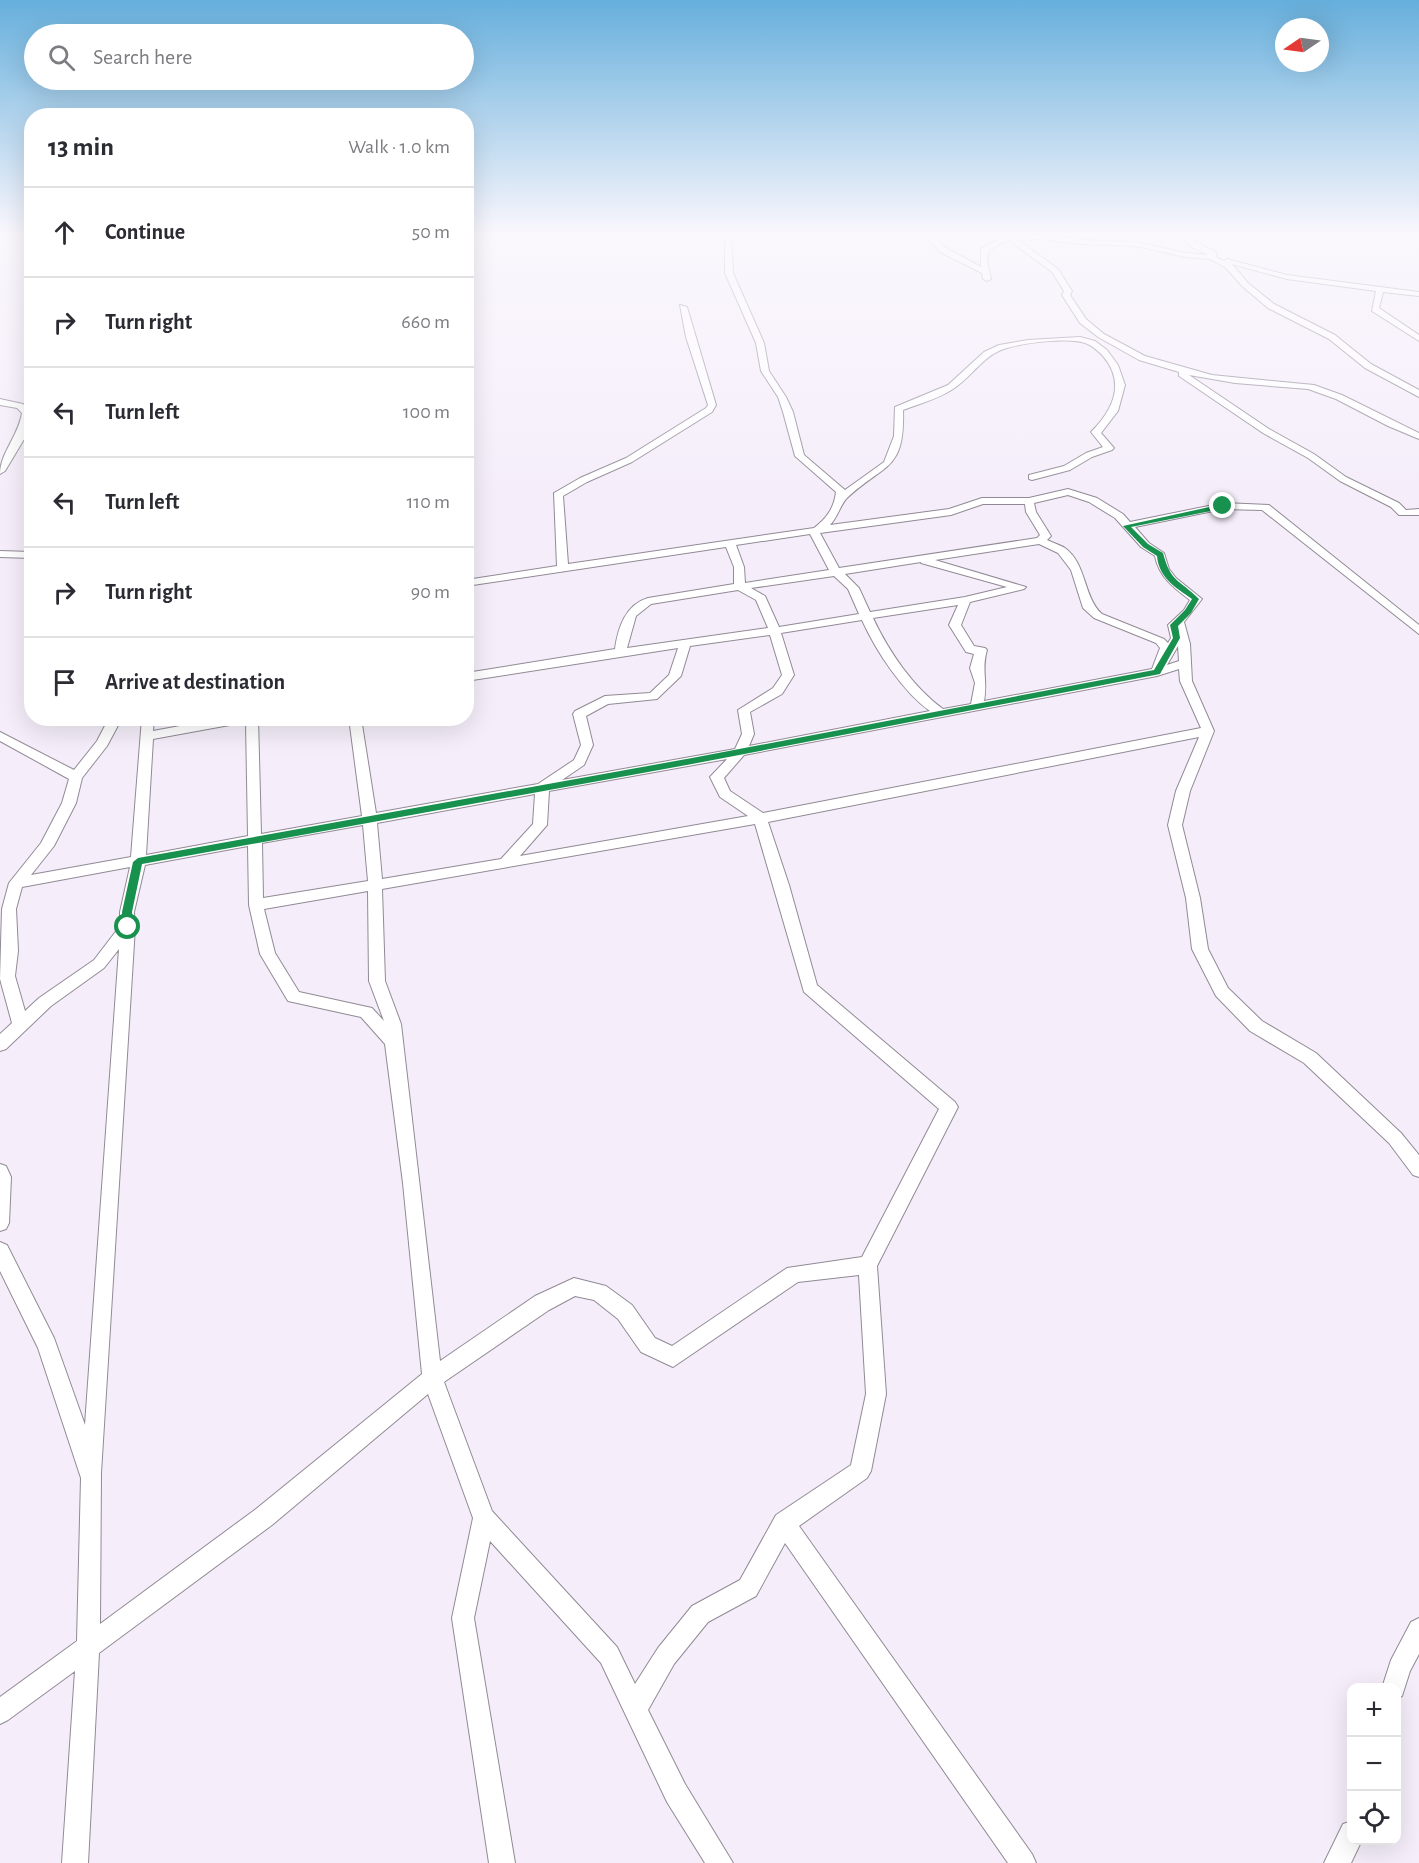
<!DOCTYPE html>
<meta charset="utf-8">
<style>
:root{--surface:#fff;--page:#f7f7f7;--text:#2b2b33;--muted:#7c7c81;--line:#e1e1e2}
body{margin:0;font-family:"Alegreya Sans",sans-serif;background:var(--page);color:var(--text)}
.controls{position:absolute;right:18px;bottom:18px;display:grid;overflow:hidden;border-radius:12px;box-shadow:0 6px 24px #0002}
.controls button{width:54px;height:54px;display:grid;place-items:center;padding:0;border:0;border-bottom:2px solid var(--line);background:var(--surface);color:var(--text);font:30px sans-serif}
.compass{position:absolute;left:1275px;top:18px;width:54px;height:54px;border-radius:50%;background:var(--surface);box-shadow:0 6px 24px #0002;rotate:257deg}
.stop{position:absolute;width:18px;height:18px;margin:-14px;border:4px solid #17914d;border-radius:50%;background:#fff}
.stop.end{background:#17914d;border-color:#fff;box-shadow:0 2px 6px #0008}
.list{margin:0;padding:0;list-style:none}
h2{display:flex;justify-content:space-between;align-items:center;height:78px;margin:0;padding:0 24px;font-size:26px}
h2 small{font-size:20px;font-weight:400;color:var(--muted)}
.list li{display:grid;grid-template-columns:39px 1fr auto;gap:18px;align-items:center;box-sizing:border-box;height:90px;padding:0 24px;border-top:2px solid var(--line)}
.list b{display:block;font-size:22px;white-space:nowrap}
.list em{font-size:20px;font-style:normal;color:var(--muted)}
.icon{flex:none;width:33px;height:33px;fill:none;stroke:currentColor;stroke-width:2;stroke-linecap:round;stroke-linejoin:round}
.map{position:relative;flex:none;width:1419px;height:1863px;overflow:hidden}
.search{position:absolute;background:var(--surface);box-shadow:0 6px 24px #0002;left:24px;top:24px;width:450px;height:66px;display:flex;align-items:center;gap:15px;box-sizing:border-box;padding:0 21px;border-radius:33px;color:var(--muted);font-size:22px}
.panel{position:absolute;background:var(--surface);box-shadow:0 6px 24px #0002;left:24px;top:108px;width:450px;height:618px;border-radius:24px}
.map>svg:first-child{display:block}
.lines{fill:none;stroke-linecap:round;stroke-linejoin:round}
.minor-casing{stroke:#918a95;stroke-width:2}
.minor{fill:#fff;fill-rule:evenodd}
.route{fill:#17914d}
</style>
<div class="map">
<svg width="1419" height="1863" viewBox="0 0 1419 1863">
<rect width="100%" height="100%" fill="#f5eefa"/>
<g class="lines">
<defs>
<path id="minor" d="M 725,235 L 731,235 L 733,273 L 764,343 L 769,371 L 786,397 L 793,412 L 804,455 L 845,490 L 884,462 L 894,436 L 895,407 L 948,385 L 984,352 L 999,345 L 1028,340 L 1080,337 L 1095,341 L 1107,350 L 1118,365 L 1125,385 L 1118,411 L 1101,433 L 1114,448 L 1112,450 L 1092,457 L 1070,470 L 1032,480 L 1029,479 L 1029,475 L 1064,466 L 1086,453 L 1103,447 L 1091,432 C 1113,410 1126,383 1103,356 C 1098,351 1092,345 1085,343 C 1068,337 1024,343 1007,348 C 984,354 973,376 953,389 C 938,399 919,404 903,410 C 905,472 884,463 847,498 C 840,505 838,517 830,525 L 949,509 L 982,498 L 1029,498 L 1068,489 L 1097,498 L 1123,514 L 1130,522 L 1223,503 L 1269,505 L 1419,625 L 1419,634 L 1262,510 L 1223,509 L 1135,527 L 1149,543 L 1164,553 L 1169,569 L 1176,578 L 1202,599 L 1184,622 L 1190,644 L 1192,681 L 1214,731 L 1190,791 L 1182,825 L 1200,898 L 1208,949 L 1228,988 L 1262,1021 L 1316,1053 L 1401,1133 L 1419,1155 L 1419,1177 L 1413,1175 L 1389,1143 L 1304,1063 L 1250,1031 L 1216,996 L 1192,949 L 1186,898 L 1168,825 L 1176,791 L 1199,737 L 768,822 L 789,885 L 817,985 L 955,1102 L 958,1107 L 877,1266 L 886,1394 L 871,1471 L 867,1478 L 799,1526 L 1032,1854 L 1036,1863 L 1008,1863 L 785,1543 L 756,1596 L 708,1622 L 674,1664 L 648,1710 L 685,1784 L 733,1863 L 705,1863 L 667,1802 L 601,1663 L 490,1541 L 474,1618 L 515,1863 L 489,1863 L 452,1618 L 473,1518 L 428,1394 L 272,1525 L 99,1653 L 88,1863 L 62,1863 L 75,1671 L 8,1720 L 0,1724 L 0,1697 L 77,1641 L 81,1478 L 38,1348 L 0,1271 L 0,1242 L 7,1245 L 54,1338 L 85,1425 L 119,949 L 104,968 L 51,1006 L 6,1049 L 0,1051 L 0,1034 L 12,1023 L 0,979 L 2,909 L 9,883 L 41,843 L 62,803 L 69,779 L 0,741 L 0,732 L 74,770 L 97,741 L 109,718 L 122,718 L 107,746 L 82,778 L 76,803 L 54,846 L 31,875 L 131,857 L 142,718 L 154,718 L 153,731 L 223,718 L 258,718 L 261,834 L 362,816 L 349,718 L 361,718 L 376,813 L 538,784 L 574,760 L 581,745 L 573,714 L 575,711 L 605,696 L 650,693 L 669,675 L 678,648 L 466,681 L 466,673 L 615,649 C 618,628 625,605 648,598 L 734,584 L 734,567 L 726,547 L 466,586 L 466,580 L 557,566 L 554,493 L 580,478 L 626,458 L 706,408 L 708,405 L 686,337 L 680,305 L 687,307 L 716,405 L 712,412 L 632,462 L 587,482 L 563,496 L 568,564 L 814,528 C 827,518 834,508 836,492 L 795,456 L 783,412 L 778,397 L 761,371 L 756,343 L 725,273 ZM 1068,495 L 1089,502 L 1115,518 L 1141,547 L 1155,556 C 1159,577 1174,588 1190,600 L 1184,610 L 1168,625 L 1171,638 L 1168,643 L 1164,639 L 1102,614 C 1083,597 1087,564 1065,548 C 1060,545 1053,543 1047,540 L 1051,536 L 1036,512 L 1034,503 ZM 983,504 L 1025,504 L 1026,512 L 1040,535 L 1037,538 L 839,568 L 820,533 L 951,515 ZM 810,534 L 829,570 L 745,583 L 744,567 L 736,545 ZM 1039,544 L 1058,553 L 1071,570 L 1083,608 L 1094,618 L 1156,643 L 1160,648 L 1152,669 L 984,701 C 988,680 981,671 987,650 L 985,648 L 974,646 L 961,625 L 970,602 L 1024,589 L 1026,587 L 935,560 ZM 921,562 L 921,563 L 1007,587 L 965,597 L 870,612 L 859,588 L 845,574 ZM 834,576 L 848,589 L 859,614 L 779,627 L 765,596 L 751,588 ZM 738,590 L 756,600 L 768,628 L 627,648 L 636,616 L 651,604 ZM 958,605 L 949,625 L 966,652 L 974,654 L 970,668 L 975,683 L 971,704 L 943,709 C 913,687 889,652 873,618 ZM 862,620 C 876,651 903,692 930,711 L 749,746 L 754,734 L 750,712 L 782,694 L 794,675 L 781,633 ZM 770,635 L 782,675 L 773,688 L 738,710 L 742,734 L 735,749 L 562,780 L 584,765 L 593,745 L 586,716 L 608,704 L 657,699 L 681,676 L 690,646 ZM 1178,646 L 1179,661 L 1167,665 ZM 1179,669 L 1180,681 L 1201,728 L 763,813 L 730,791 L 724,778 L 744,755 L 1157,676 ZM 246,722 L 248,836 L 146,855 L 153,739 ZM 727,759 L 710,777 L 720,797 L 748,816 L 520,856 L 547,825 L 549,791 ZM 535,794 L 533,824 L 501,859 L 382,879 L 377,823 ZM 755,824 L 804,992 L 939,1109 L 862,1257 L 787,1268 L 672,1346 L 655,1338 L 632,1305 L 606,1286 L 574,1278 L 535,1296 L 440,1361 L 401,1024 L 385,981 L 382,889 ZM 363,825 L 368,881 L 263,898 L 262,843 ZM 248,846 L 249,905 L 260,954 L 288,1001 L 361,1017 L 385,1044 L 403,1183 L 422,1374 L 256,1509 L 100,1624 L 101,1473 L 135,927 L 134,912 L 145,865 ZM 130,867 L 120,912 L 120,926 L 94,960 L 39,998 L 25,1011 L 15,976 L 18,951 L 16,909 L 22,887 ZM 368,891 L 369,981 L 384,1021 L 372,1008 L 299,992 L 275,953 L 264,909 ZM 859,1275 L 866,1394 L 851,1465 L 776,1515 L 740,1580 L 692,1606 L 658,1648 L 635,1684 L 617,1647 L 492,1511 L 444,1382 L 549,1310 L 575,1296 L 594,1300 L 618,1319 L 641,1352 L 673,1367 L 798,1282 Z
M 924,235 L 931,235 L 946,248 L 981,267 L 981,249 L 1001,238 L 992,235 L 1041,235 L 1081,240 L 1136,242 L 1185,253 L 1208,255 L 1190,246 L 1181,235 L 1188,235 L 1196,242 L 1216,252 L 1217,258 L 1224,261 L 1227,259 L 1287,275 L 1419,292 L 1419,296 L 1383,292 L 1379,308 L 1419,335 L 1419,341 L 1372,311 L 1376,291 L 1287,279 L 1232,264 L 1248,283 L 1274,304 L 1335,335 L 1371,364 L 1419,390 L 1419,397 L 1365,368 L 1329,339 L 1268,308 L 1242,286 L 1226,268 L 1210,259 L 1185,257 L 1136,246 L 1081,244 L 1041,239 L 1018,240 L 1058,269 L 1072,291 L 1070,295 L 1086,319 L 1104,334 L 1145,356 L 1212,375 L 1314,385 L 1342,395 L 1419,433 L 1419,439 L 1388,426 L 1336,399 L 1308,389 L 1235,383 L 1189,375 L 1269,429 L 1314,454 L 1346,477 L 1399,503 L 1406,510 L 1419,509 L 1419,515 L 1399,515 L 1391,507 L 1340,481 L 1308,458 L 1263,433 L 1179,376 L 1179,372 L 1139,360 L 1098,337 L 1080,323 L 1062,295 L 1064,291 L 1052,272 L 1009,240 L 997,245 L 988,252 L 987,261 L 991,279 L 987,281 L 983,279 L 982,273 L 940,252 Z
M 0,399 L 23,404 L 32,412 L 32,426 L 5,471 L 0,474 C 0,453 18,437 22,413 L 17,408 L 0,405 Z
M 0,551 L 32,552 L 32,558 L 0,557 Z
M 0,1164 L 6,1166 L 11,1177 L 9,1223 L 6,1229 L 0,1231 Z
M 1419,1618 L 1419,1654 L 1410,1671 L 1402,1696 L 1396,1699 L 1396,1688 L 1382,1688 L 1391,1660 L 1411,1622 Z
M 1352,1821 L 1352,1840 L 1362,1840 L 1351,1863 L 1324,1863 L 1343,1824 Z"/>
</defs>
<use href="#minor" class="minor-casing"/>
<use href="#minor" class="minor"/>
</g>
<linearGradient id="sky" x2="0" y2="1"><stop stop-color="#66afdc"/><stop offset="0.47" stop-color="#faf7fd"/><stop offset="1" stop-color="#faf7fd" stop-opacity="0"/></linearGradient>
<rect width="1419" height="496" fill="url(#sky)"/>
<path class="route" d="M 1223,504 L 1226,508 L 1131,527 L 1148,544 L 1163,553 C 1171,583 1179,579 1199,599 L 1191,613 L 1178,626 L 1180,638 L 1160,674 L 692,764 L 142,864 L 132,912 L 133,927 L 128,931 L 123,927 L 122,912 L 133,862 L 138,858 L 692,758 L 1154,670 L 1173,638 L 1170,625 L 1185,610 L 1192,599 C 1175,587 1159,578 1157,556 L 1143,547 L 1123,526 Z"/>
</svg>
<div class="controls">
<button>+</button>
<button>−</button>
<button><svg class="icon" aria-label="locate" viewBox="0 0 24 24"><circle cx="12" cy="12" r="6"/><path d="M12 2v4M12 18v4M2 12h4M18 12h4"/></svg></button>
</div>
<svg class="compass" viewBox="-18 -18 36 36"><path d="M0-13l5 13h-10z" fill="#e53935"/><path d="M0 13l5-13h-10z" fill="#7c7c81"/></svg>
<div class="stop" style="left:128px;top:927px"></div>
<div class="stop end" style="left:1223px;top:506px"></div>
<div class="search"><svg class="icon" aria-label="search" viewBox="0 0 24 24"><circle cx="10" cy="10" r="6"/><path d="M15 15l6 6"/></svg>Search here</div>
<section class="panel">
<h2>13 min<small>Walk · 1.0 km</small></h2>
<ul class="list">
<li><svg class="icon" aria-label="ahead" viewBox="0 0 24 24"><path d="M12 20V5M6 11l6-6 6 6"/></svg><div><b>Continue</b></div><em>50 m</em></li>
<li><svg class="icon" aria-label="right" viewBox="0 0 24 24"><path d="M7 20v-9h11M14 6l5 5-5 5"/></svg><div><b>Turn right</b></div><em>660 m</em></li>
<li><svg class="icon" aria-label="left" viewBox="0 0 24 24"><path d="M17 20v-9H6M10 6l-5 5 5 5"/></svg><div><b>Turn left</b></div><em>100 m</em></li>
<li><svg class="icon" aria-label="left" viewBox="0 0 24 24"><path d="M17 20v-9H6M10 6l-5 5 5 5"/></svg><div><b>Turn left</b></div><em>110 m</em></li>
<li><svg class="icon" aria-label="right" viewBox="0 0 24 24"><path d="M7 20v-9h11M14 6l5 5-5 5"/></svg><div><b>Turn right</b></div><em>90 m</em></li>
<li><svg class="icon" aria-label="arrive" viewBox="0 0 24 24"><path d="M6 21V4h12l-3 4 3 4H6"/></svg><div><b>Arrive at destination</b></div></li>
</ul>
</section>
</div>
